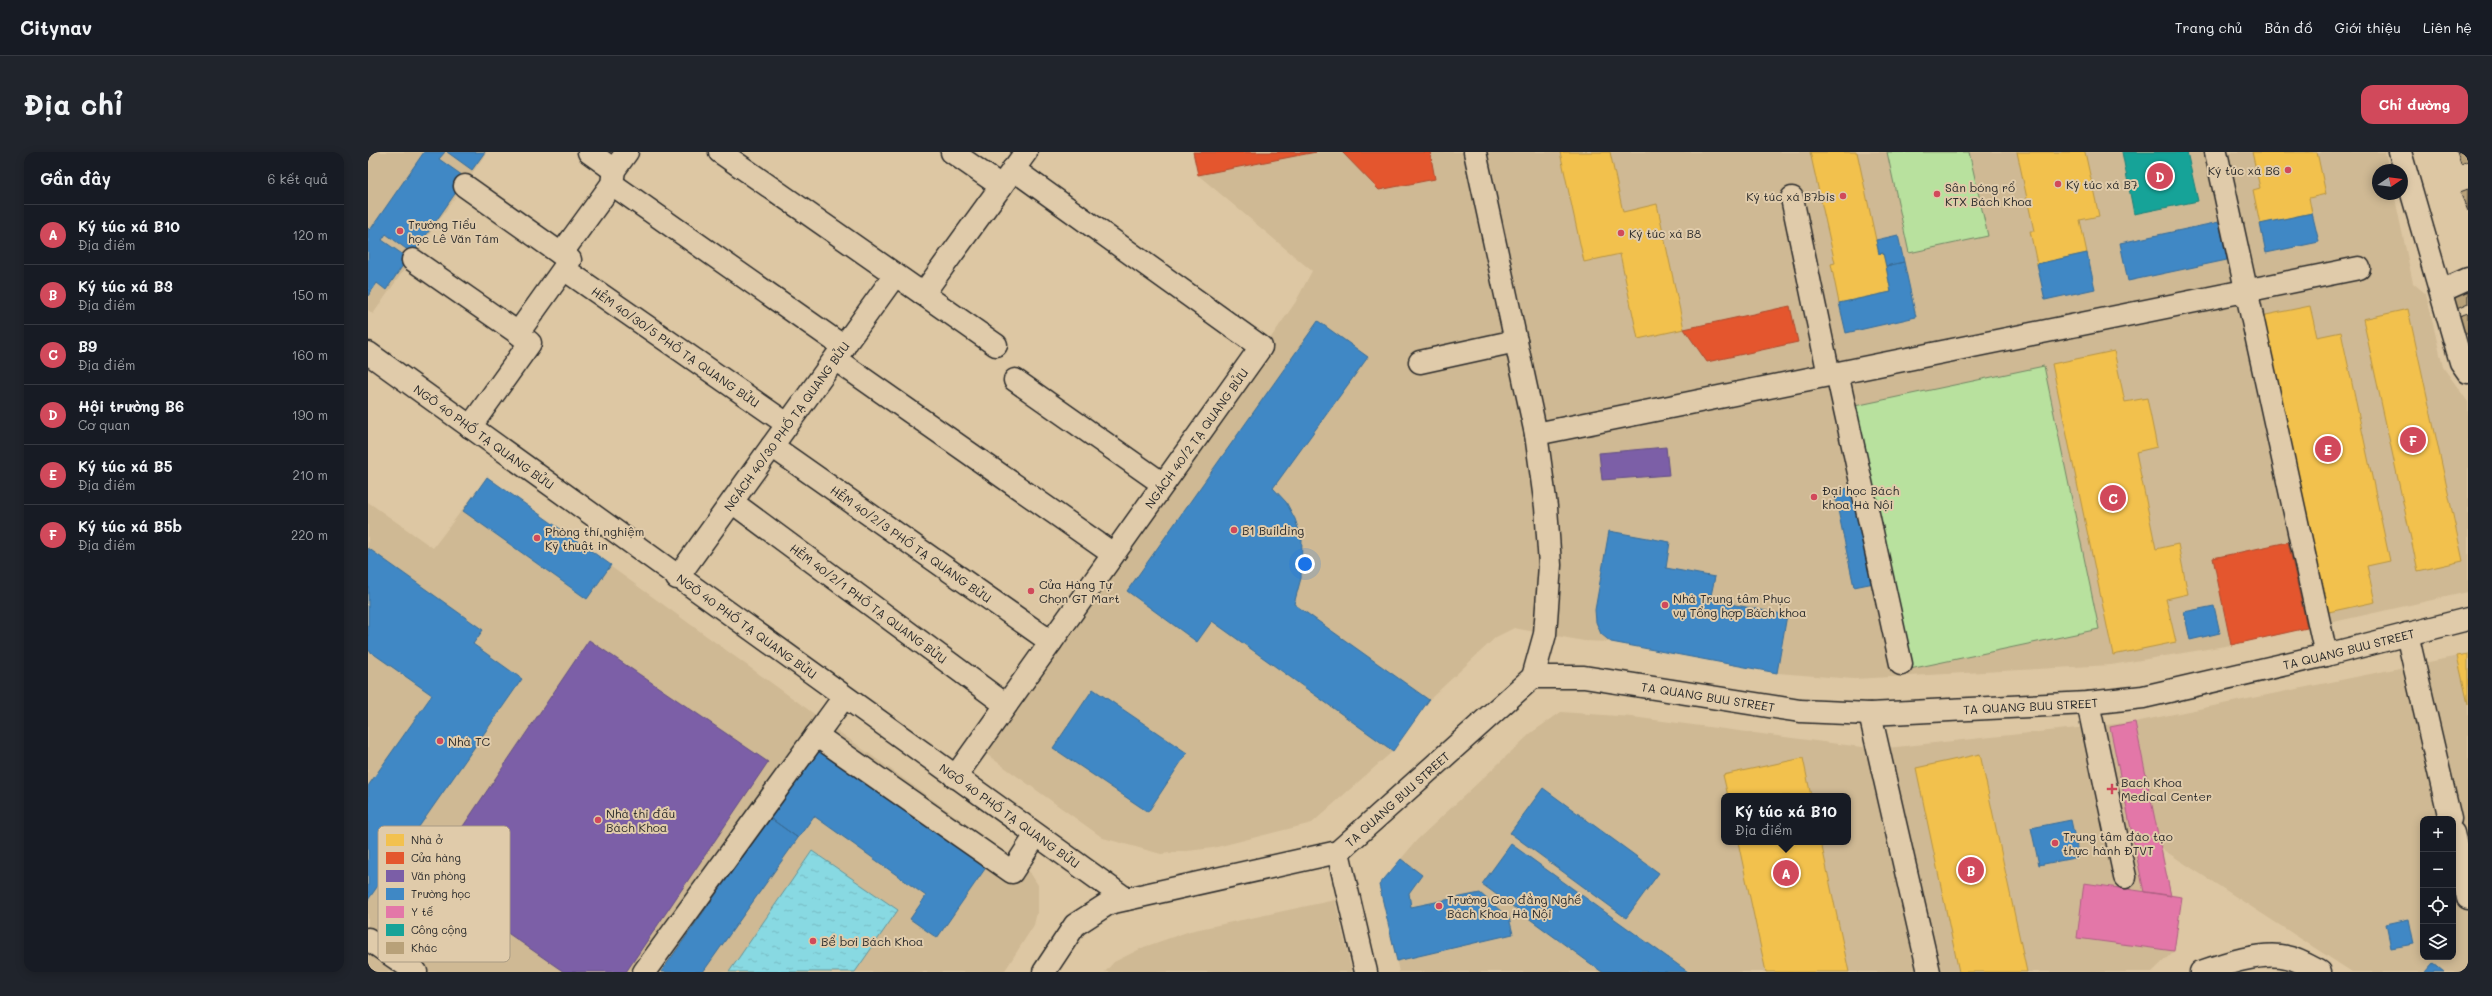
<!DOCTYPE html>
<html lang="vi">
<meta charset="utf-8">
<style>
:root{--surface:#171b24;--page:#20242c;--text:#f1f3f6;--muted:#9ea1a6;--line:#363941;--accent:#d1495b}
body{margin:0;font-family:Mali,sans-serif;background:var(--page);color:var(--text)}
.controls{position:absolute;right:12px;bottom:12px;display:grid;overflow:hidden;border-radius:8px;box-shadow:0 2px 10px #0003}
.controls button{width:36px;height:36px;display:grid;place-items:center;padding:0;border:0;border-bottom:1px solid var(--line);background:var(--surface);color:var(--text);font:20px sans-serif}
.compass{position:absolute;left:2004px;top:12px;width:36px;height:36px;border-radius:50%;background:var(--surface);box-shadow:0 2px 10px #0003;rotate:77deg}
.you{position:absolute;left:937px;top:412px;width:14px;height:14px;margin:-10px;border:3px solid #fff;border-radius:50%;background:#1a73e8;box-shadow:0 0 0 6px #1a73e833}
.badge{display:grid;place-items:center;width:26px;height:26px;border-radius:50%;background:var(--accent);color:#fff;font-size:13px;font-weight:700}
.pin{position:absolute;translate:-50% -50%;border:2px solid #fff;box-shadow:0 1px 4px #0006}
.popup{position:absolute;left:1353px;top:641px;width:130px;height:52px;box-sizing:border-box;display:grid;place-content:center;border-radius:8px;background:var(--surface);filter:drop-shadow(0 1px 3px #0005);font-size:13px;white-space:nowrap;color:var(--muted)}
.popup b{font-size:15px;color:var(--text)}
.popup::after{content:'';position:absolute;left:50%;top:100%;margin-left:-8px;border:8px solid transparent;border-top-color:var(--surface)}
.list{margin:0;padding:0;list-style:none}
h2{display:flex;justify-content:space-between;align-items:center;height:52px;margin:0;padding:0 16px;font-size:17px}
h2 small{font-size:13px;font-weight:400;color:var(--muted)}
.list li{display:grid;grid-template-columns:26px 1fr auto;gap:12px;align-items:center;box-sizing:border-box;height:60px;padding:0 16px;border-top:1px solid var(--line)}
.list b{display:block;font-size:15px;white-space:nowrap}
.list p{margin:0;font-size:13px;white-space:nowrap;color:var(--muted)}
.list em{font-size:13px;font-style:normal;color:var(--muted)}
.icon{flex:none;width:22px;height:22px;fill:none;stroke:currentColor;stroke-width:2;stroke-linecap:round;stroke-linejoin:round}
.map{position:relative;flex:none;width:2100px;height:820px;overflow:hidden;border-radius:12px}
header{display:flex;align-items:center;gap:24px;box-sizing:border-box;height:56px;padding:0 20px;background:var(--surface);border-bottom:1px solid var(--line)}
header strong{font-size:19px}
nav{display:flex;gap:22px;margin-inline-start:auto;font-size:14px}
.intro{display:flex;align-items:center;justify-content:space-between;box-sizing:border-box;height:96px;padding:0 24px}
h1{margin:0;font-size:28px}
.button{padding:10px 18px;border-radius:12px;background:var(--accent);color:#fff;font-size:14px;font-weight:700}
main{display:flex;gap:24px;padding:0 24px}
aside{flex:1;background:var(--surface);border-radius:12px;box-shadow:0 2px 10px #0003}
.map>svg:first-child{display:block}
.built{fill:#cfb994;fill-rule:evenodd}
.pitch{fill:#b8e19e;stroke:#728664}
.water{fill:url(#water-ripples);stroke:#639399}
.homes{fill:#f2c14e;stroke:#b69444}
.shops{fill:#e4572e;stroke:#ac4a2d}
.offices{fill:#7b5ea7;stroke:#634f82}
.schools{fill:#3f88c5;stroke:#396c97}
.health{fill:#e377a8;stroke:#ac6082}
.public{fill:#17a398;stroke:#1d7f77}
.building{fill:#b8a179;stroke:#2b2b2b}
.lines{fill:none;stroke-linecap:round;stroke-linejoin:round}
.minor-casing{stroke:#2b2b2b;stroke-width:25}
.minor{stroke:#e0cbaa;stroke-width:22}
.poi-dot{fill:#d1495b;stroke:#e0cbaa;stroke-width:1.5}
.labels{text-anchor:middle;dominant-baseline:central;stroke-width:4;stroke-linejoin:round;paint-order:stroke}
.poi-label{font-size:12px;fill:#2b2b2b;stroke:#e0cbaa;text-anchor:start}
.street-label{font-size:12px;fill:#2b2b2b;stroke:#e0cbaa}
.key{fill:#e0cbaa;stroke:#aa9b84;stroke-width:1}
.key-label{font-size:11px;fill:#2b2b2b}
</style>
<header>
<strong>Citynav</strong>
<nav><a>Trang chủ</a><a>Bản đồ</a><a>Giới thiệu</a><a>Liên hệ</a></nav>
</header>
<div class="intro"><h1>Địa chỉ</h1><a class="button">Chỉ đường</a></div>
<main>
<aside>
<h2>Gần đây<small>6 kết quả</small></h2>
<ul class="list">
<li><span class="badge">A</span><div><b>Ký túc xá B10</b><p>Địa điểm</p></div><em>120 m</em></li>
<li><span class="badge">B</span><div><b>Ký túc xá B3</b><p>Địa điểm</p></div><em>150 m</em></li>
<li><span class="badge">C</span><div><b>B9</b><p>Địa điểm</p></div><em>160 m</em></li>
<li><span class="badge">D</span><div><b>Hội trường B6</b><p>Cơ quan</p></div><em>190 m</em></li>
<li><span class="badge">E</span><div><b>Ký túc xá B5</b><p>Địa điểm</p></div><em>210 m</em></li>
<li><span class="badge">F</span><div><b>Ký túc xá B5b</b><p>Địa điểm</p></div><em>220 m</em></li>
</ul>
</aside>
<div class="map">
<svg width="2100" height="820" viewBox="0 0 2100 820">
<defs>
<pattern id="water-ripples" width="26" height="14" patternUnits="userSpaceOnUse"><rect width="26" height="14" fill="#88d9e2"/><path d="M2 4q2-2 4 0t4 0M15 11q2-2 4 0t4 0" fill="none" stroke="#76bac2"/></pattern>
</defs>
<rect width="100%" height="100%" fill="#ddc7a3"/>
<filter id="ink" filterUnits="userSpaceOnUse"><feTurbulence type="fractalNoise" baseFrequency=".025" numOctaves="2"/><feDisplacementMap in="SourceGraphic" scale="8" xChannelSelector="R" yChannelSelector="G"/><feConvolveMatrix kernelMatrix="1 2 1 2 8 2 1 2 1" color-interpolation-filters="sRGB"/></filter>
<g filter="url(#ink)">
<path class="built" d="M 0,0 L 119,0 L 5,162 L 0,158 Z
M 825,0 L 2017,0 L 2021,18 L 2010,18 L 2010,42 L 2026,42 L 2045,131 L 2058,142 L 2075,215 L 2100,250 L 2100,440 L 1863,493 L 1743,513 L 1486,527 L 1409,521 L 1243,490 L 1216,489 L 1146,476 L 1128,485 L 1061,548 L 1025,599 L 944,671 L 845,696 L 793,702 L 735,686 L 614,599 L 927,151 L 944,119 L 830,23 Z
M 119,325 L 659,716 L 670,733 L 670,756 L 666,773 L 636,820 L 0,820 L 0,350 L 65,396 Z
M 2100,502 L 2100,820 L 1984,820 L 1794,697 L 1803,743 L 1814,745 L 1806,799 L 1784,820 L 1031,820 L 1011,733 L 1049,688 L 1163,581 L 1193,560 L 1264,565 L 1509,597 L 1767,570 ZM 1356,644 L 1480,644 L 1480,690 L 1356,690 ZM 2055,667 L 2085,667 L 2085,805 L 2055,805 Z
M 967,748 L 984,820 L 737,820 L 746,810 L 776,795 L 822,779 Z"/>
<path class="pitch" d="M 1519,0 L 1601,0 L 1620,84 L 1541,101 Z
M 1676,214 L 1731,477 L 1537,518 L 1482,255 Z"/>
<path class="water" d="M 444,699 L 530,758 L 487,820 L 361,820 Z"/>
<path class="homes" d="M 1192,0 L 1242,0 L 1255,60 L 1289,52 L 1316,177 L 1270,187 L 1252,102 L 1216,110 Z
M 1442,0 L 1489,0 L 1511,102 L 1515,101 L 1523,140 L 1471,151 L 1463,112 L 1467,111 Z
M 1649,0 L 1717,0 L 1731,64 L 1712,68 L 1719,101 L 1669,112 L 1662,79 L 1666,79 Z
M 1884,0 L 1949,0 L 1958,42 L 1941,46 L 1944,61 L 1892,72 L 1885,38 L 1892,36 Z
M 1942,154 L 1949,185 L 1973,180 L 2022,409 L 1999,414 L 2007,450 L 1956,461 L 1893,164 Z
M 2040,157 L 2095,409 L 2050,419 L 1995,167 Z
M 1746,199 L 1757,250 L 1779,246 L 1789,295 L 1768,300 L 1788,397 L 1810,392 L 1820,442 L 1798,447 L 1808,490 L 1745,503 L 1684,212 Z
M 2100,502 L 2100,552 L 2089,504 Z
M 1612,602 L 1659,820 L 1591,820 L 1548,616 Z
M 1435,606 L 1443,644 L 1360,644 L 1355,623 Z
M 1370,690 L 1453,690 L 1481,820 L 1398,820 Z"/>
<path class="shops" d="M 825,0 L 948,0 L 830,23 Z
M 974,0 L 1062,0 L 1067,27 L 1011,38 Z
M 1422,154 L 1430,190 L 1339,210 L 1316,177 Z
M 1920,390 L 1939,476 L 1863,493 L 1845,406 Z"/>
<path class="offices" d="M 1298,295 L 1301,323 L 1234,328 L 1231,301 Z
M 221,488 L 400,610 L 258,820 L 196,820 L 60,726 Z"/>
<path class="schools" d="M 56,0 L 77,0 L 71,7 L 98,26 L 45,102 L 18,82 L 14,88 L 40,106 L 18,138 L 9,131 L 0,144 L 0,76 L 2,78 Z
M 79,0 L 117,0 L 104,18 Z
M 1944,61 L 1951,90 L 1898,101 L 1892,72 Z
M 1851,70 L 1859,108 L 1760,129 L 1752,91 Z
M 1530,83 L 1536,110 L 1518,114 L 1515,101 L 1511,102 L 1508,88 Z
M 1719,101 L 1727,137 L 1677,148 L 1669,112 Z
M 1536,110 L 1548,165 L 1478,181 L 1471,151 L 1523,140 L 1518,114 Z
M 950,169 L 1000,205 L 905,336 L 918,350 L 927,367 L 934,388 L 933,426 L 926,452 L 1061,548 L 1025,599 L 844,469 L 829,490 L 759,439 Z
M 119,325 L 243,413 L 219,447 L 95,359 Z
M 1492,334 L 1511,430 L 1486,435 L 1466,339 Z
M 1241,379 L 1302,390 L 1298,416 L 1347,425 L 1342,448 L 1419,463 L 1409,521 L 1243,490 L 1233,482 L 1228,470 L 1227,458 Z
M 0,396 L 115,478 L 105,492 L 154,527 L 0,748 L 0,634 L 64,543 L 0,498 Z
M 1846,454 L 1852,481 L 1822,488 L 1816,460 Z
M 725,537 L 819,601 L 780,660 L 685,596 Z
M 452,595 L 619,714 L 569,786 L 542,767 L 558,744 L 446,664 L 430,686 L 402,666 Z
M 1175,636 L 1291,721 L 1258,766 L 1142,681 Z
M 402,666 L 430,686 L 335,820 L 293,820 Z
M 1703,668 L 1711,705 L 1671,713 L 1663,676 Z
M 1143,692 L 1320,820 L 1234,820 L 1114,732 Z
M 1033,707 L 1054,723 L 1041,741 L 1043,755 L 1112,741 L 1141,766 L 1145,782 L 1029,809 L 1011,733 Z
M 2041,767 L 2046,792 L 2023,796 L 2018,772 Z
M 2065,811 L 2076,820 L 2057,820 Z"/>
<path class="health" d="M 1767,570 L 1793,697 L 1803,744 L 1776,740 L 1742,575 Z
M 1716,731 L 1814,745 L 1806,799 L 1709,786 Z"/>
<path class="public" d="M 1754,0 L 1819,0 L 1830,49 L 1766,62 Z"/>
<path class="building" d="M 2089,0 L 2100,0 L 2100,9 L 2093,12 Z
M 2100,37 L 2100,59 L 2092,40 Z
M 2100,129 L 2100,152 L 2082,160 L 2074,141 Z
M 2100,161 L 2100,181 L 2097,183 L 2089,165 Z"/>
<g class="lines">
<defs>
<g id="minor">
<path d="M 221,0 L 246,18"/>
<path d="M 352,0 L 555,142 L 658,0"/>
<path d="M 584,0 L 633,34"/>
<path d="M 1107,0 L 1168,282 L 1178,355 L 1182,413 L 1177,482 L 1165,525"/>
<path d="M 1848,0 L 1958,503"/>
<path d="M 2032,0 L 2093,210 L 2100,220"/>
<path d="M 244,32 L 476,195"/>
<path d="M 97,34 L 193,102"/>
<path d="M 1424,46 L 1461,223"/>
<path d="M 45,108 L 150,181"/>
<path id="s1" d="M 196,117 L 419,272"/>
<path d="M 2073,139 L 2100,127"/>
<path d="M 555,142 L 628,193"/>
<path id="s2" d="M 0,201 L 758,747"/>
<path d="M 467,207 L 745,402"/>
<path d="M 1052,210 L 1148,189"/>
<path d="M 1469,221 L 1533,512"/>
<path d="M 647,228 L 795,332"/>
<path d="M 102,275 L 162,191 L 150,181 L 202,108 L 193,102 L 244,32 L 246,18 L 259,0"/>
<path d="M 1168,282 L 1991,116"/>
<path id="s3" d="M 404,294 L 683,490"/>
<path id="s4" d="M 364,350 L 638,553"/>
<path id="s5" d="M 309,426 L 527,123"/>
<path d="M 2039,482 L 2082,667"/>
<path d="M 1720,551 L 1757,725"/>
<path d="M 1502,562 L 1561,820"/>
<path d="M 448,583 L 644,720 L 668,683"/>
<path id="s6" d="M 587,625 L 893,195 L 645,17"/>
<path d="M 2085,681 L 2100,746"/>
<path d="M 970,700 L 998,820"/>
<path d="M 0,787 L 48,820"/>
<path d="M 276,820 L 476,545"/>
<path id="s7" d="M 676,820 L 707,773 L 741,751 L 970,700 L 1165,525 L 1216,525 L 1432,559 L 1502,562 L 1720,551 L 1775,545 L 1958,503 L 2100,467"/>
<path d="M 1833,820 C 1856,812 1894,799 1918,805 C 1930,807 1941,814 1952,820"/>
</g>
</defs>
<use href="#minor" class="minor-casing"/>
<use href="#minor" class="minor"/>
</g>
</g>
<g class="poi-dot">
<circle cx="1920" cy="18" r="4"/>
<circle cx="1690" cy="32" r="4"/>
<circle cx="1569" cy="42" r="4"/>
<circle cx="1475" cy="44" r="4"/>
<circle cx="32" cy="79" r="4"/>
<circle cx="1253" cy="81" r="4"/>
<circle cx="1446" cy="345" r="4"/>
<circle cx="866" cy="378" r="4"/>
<circle cx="169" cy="386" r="4"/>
<circle cx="663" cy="439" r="4"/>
<circle cx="1297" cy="453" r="4"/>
<circle cx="72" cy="589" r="4"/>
<path d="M1742 631h4v4h4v4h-4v4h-4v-4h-4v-4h4z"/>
<circle cx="230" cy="668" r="4"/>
<circle cx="1687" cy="691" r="4"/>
<circle cx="1071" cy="754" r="4"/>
<circle cx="445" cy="789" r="4"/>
</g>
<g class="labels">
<g class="poi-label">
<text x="1912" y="18" text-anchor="end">Ký túc xá B6</text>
<text x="1698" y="32">Ký túc xá B7</text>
<text x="1577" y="35">Sân bóng rổ<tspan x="1577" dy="14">KTX Bách Khoa</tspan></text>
<text x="1467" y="44" text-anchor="end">Ký túc xá B7bis</text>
<text x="40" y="72">Trường Tiểu<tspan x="40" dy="14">học Lê Văn Tám</tspan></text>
<text x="1261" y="81">Ký túc xá B8</text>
<text x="1454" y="338">Đại học Bách<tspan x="1454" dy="14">khoa Hà Nội</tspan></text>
<text x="874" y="378">B1 Building</text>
<text x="177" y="379">Phòng thí nghiệm<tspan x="177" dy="14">Kỹ thuật in</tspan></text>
<text x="671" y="432">Cửa Hàng Tự<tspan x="671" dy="14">Chọn GT Mart</tspan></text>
<text x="1305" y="446">Nhà Trung tâm Phục<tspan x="1305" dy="14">vụ Tổng hợp Bách khoa</tspan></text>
<text x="80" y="589">Nhà TC</text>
<text x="1753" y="630">Bach Khoa<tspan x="1753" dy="14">Medical Center</tspan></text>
<text x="238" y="661">Nhà thi đấu<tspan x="238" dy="14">Bách Khoa</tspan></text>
<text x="1695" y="684">Trung tâm đào tạo<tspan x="1695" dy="14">thực hành ĐTVT</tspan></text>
<text x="1079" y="747">Trường Cao đẳng Nghề<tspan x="1079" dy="14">Bách Khoa Hà Nội</tspan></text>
<text x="453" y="789">Bể bơi Bách Khoa</text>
</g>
<g class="street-label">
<text stroke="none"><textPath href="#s1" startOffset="136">HẺM 40/30/5 PHỐ TẠ QUANG BỬU</textPath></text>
<text stroke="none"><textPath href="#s5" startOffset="187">NGÁCH 40/30 PHỐ TẠ QUANG BỬU</textPath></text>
<text stroke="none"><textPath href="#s2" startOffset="143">NGÕ 40 PHỐ TẠ QUANG BỬU</textPath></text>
<text stroke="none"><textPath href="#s6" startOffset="416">NGÁCH 40/2 TẠ QUANG BỬU</textPath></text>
<text stroke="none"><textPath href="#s3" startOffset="170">HẺM 40/2/3 PHỐ TẠ QUANG BỬU</textPath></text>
<text stroke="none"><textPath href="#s4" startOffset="170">HẺM 40/2/1 PHỐ TẠ QUANG BỬU</textPath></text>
<text stroke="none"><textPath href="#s2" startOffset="467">NGÕ 40 PHỐ TẠ QUANG BỬU</textPath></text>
<text stroke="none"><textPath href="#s7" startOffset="1418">TA QUANG BUU STREET</textPath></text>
<text stroke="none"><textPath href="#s7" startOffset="770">TA QUANG BUU STREET</textPath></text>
<text stroke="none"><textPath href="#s7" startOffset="1094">TA QUANG BUU STREET</textPath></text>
<text stroke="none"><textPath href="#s7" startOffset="411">TA QUANG BUU STREET</textPath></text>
<text stroke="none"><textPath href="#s2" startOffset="791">NGÕ 40 PHỐ TẠ QUANG BỬU</textPath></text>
</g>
</g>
<rect x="10" y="674" width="132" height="136" rx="6" class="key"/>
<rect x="18" y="682" width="18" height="12" fill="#f2c14e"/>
<rect x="18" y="700" width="18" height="12" fill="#e4572e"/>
<rect x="18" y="718" width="18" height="12" fill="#7b5ea7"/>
<rect x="18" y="736" width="18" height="12" fill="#3f88c5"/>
<rect x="18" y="754" width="18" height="12" fill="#e377a8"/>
<rect x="18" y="772" width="18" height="12" fill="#17a398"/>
<rect x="18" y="790" width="18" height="12" fill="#b8a179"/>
<g class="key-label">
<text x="43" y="692">Nhà ở</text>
<text x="43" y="710">Cửa hàng</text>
<text x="43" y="728">Văn phòng</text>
<text x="43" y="746">Trường học</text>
<text x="43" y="764">Y tế</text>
<text x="43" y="782">Công cộng</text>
<text x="43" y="800">Khác</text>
</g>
</svg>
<div class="controls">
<button>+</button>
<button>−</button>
<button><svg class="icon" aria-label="locate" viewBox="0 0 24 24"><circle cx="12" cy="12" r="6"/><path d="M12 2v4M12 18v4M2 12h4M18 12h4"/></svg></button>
<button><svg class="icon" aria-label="layers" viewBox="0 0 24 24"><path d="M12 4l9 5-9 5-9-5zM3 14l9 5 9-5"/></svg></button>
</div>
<svg class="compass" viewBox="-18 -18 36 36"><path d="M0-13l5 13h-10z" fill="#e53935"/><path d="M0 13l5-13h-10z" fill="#9ea1a6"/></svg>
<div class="you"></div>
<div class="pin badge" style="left:1418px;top:721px">A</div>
<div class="popup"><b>Ký túc xá B10</b>Địa điểm</div>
<div class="pin badge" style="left:1603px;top:718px">B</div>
<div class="pin badge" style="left:1745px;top:346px">C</div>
<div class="pin badge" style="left:1792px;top:24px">D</div>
<div class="pin badge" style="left:1960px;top:297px">E</div>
<div class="pin badge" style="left:2045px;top:288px">F</div>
</div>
</main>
